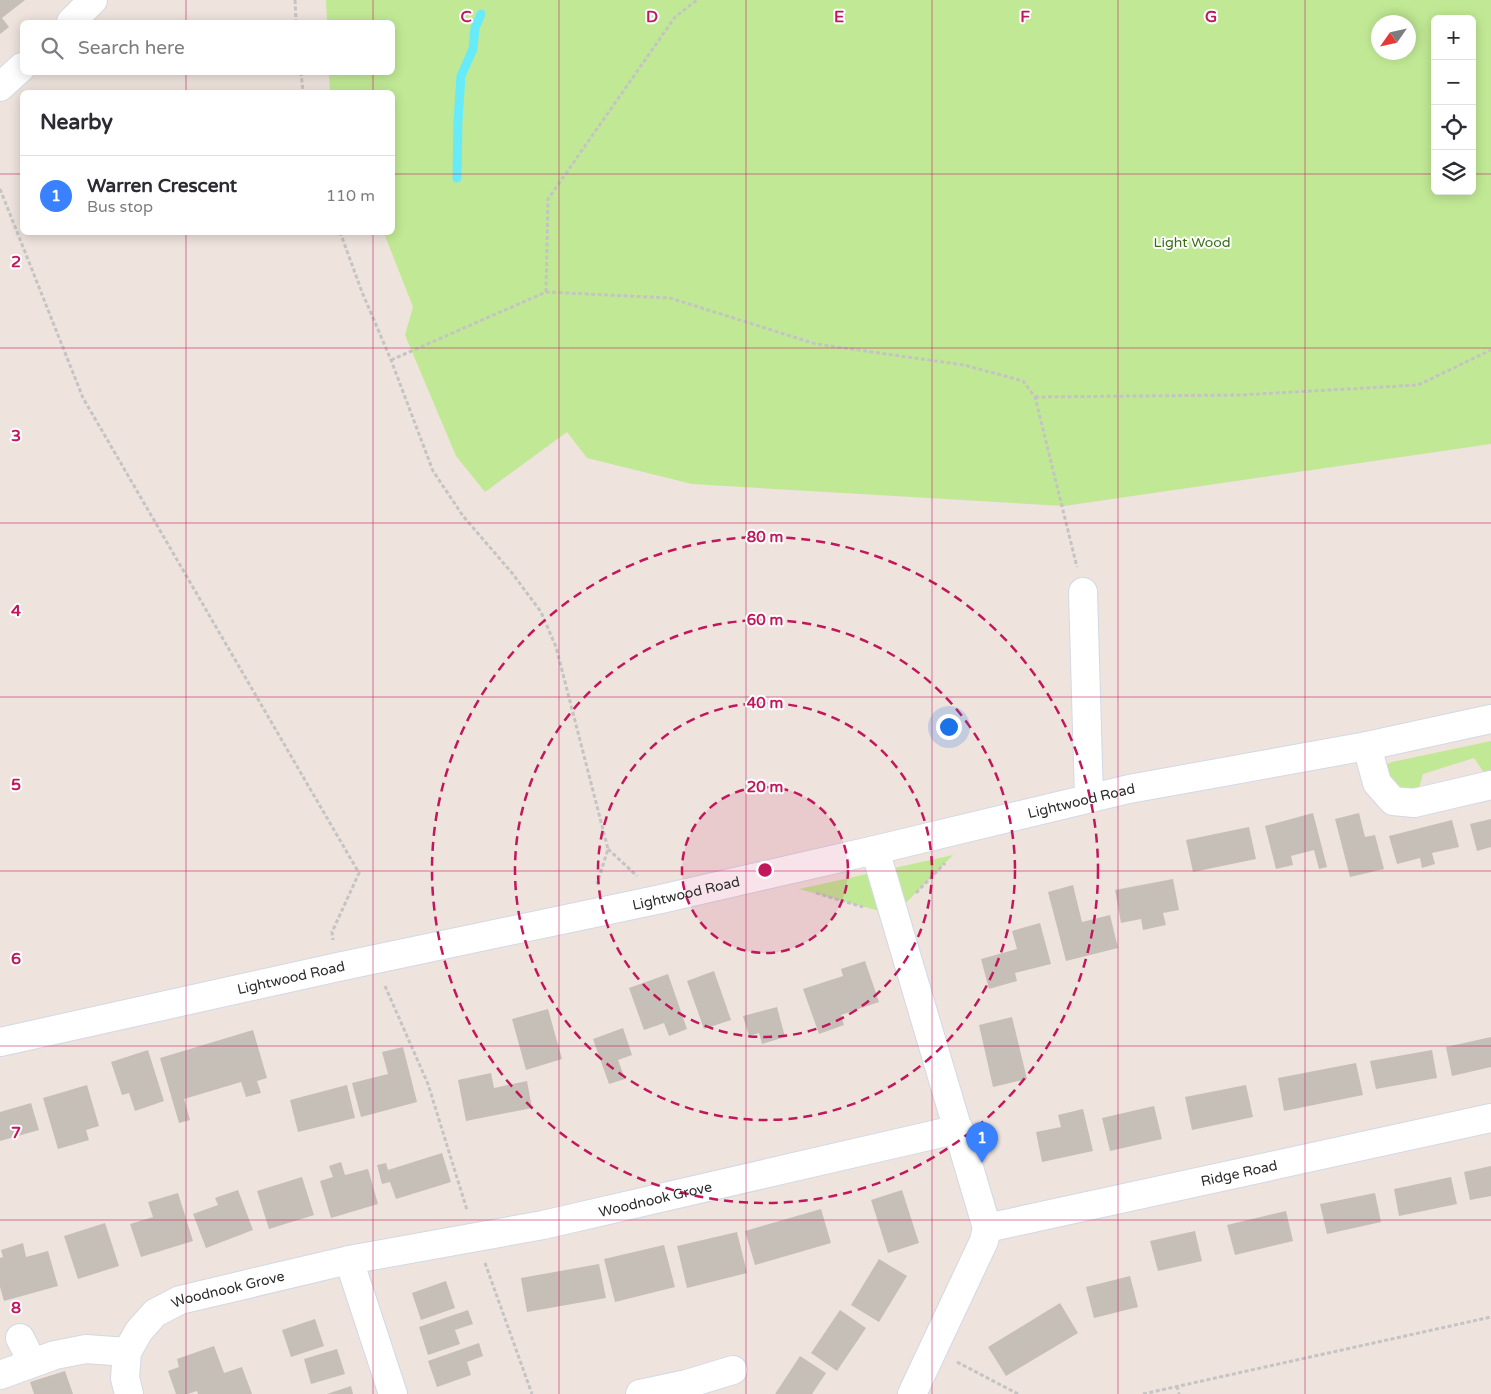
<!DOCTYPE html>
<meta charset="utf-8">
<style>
:root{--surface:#fff;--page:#f2f2f3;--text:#2b2b33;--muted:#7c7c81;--line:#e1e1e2;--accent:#3981ff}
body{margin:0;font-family:"Varela Round",sans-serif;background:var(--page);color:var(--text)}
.controls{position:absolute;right:15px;top:15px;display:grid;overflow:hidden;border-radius:8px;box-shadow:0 2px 12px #0003}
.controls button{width:45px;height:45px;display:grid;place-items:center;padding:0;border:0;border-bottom:1px solid var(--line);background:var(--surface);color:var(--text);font:25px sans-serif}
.compass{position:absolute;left:1371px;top:15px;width:45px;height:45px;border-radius:50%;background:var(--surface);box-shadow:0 2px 12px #0003;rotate:236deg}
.you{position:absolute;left:948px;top:726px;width:18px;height:18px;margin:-12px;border:4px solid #fff;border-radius:50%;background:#1a73e8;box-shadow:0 0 0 8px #1a73e833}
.badge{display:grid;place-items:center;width:32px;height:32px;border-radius:50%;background:var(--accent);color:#fff;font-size:16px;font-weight:700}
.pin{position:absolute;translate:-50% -41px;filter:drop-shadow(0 1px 2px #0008)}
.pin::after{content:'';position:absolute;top:26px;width:18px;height:15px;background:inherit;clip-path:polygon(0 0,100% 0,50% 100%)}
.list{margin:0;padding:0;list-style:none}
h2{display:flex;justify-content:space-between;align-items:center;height:65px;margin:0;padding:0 20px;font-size:21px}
h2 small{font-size:16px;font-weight:400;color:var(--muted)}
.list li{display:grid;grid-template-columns:32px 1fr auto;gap:15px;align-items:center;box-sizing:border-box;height:80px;padding:0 20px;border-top:1px solid var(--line)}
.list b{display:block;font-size:19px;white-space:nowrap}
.list p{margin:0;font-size:16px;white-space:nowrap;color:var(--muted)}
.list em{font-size:16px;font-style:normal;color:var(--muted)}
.icon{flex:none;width:28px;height:28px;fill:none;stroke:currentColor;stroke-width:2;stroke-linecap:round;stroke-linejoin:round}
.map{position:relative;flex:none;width:1491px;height:1394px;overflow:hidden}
.search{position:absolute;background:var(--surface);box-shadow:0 2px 12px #0003;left:20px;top:20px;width:375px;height:55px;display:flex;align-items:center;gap:12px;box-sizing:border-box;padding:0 18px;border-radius:8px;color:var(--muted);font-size:19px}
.panel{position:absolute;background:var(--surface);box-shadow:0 2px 12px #0003;left:20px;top:90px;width:375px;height:145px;border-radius:8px}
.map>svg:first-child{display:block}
.green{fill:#c1e995;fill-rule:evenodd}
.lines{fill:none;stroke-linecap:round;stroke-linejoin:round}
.stream{stroke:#68ebf8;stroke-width:9}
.building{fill:#c6bfb8}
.minor-casing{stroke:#d2d9e5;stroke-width:30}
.path{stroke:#c4c4c4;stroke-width:3;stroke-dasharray:4 2.5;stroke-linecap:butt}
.minor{stroke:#fff;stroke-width:28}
.grid{fill:none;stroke:#c2185b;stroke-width:1;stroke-opacity:0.55}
.ring{fill:none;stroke:#c2185b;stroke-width:2.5;stroke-dasharray:9 6}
.labels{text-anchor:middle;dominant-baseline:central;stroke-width:4;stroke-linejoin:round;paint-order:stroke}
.park-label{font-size:14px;fill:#386f15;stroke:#fff}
.street-label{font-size:14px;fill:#2b2b2b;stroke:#fff}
.grid-label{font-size:16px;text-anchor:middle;font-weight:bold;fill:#c2185b;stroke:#fff;stroke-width:4;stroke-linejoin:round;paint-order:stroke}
.centre{fill:#c2185b;stroke:#fff;stroke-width:2.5}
.ring-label{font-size:15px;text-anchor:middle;font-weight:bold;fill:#c2185b;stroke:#fff;stroke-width:4;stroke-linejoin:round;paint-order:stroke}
</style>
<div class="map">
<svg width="1491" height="1394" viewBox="0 0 1491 1394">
<rect width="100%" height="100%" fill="#eee3dd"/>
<path class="green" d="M 326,0 L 1491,0 L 1491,444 L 1064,506 L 692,484 L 587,458 L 567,432 L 485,492 L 456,456 L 405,335 L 413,307 L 384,233 L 392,232 L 392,92 L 330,92 L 329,73 L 392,72 L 392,22 L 327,22 ZM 1435,19 L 1472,19 L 1472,191 L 1435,191 ZM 1408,22 L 1408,52 L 1378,52 L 1378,22 Z
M 1491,741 L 1491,776 L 1487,777 L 1474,758 L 1423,774 L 1418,791 L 1397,791 L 1380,768 L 1392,762 Z
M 953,855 L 894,915 L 799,889 Z"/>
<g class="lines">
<path class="stream" d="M 457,178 L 458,121 L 461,76 L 473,49 L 475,28 L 481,14"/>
</g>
<path class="building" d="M 0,0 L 25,0 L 2,18 L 9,27 L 0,34 Z
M 1313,813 L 1327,867 L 1319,869 L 1314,850 L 1291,856 L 1293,865 L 1276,869 L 1265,826 Z
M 1359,813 L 1365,837 L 1375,835 L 1384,869 L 1350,877 L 1335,819 Z
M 1491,819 L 1491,847 L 1477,851 L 1470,824 Z
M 1452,820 L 1459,847 L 1432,853 L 1435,864 L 1422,868 L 1420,858 L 1397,864 L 1389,836 Z
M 1249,827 L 1256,859 L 1193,872 L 1186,840 Z
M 1173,879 L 1179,910 L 1163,913 L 1166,925 L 1143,930 L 1141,919 L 1121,923 L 1115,890 Z
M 1073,885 L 1082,922 L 1110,915 L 1118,948 L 1066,961 L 1048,892 Z
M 1040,923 L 1051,964 L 1015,973 L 1017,981 L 989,989 L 981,959 L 1017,949 L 1012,931 Z
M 865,961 L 879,1002 L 841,1015 L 844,1025 L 819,1034 L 803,989 L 843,976 L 841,969 Z
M 714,971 L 731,1020 L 704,1029 L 687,981 Z
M 668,974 L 687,1029 L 669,1036 L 664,1023 L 644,1030 L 629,988 Z
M 777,1007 L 785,1037 L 762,1044 L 759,1033 L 749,1036 L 743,1016 Z
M 548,1009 L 562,1059 L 526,1070 L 512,1019 Z
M 1012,1017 L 1027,1079 L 993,1087 L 979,1025 Z
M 623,1028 L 632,1055 L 618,1060 L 625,1079 L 609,1084 L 593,1039 Z
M 253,1030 L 267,1078 L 257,1081 L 261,1093 L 246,1097 L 241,1082 L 184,1099 L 190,1120 L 179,1123 L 160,1058 Z
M 1491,1037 L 1491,1067 L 1452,1076 L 1446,1047 Z
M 403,1047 L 417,1102 L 361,1117 L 352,1083 L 388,1074 L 382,1052 Z
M 148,1050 L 164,1101 L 135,1111 L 129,1093 L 122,1095 L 111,1062 Z
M 1432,1050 L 1437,1078 L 1376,1089 L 1370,1061 Z
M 1356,1063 L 1363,1095 L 1284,1111 L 1278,1078 Z
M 491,1073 L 494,1088 L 527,1081 L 532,1108 L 466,1121 L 458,1080 Z
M 87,1085 L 99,1126 L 86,1130 L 89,1140 L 58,1149 L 43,1098 Z
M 347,1085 L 355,1118 L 298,1132 L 290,1100 Z
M 1246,1085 L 1253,1117 L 1192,1130 L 1185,1097 Z
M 31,1103 L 39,1130 L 0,1141 L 0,1112 Z
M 1154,1106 L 1162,1139 L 1110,1151 L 1102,1118 Z
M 1083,1109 L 1093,1151 L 1042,1162 L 1036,1132 L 1061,1127 L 1058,1115 Z
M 442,1153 L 451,1182 L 396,1199 L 390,1182 L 382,1184 L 377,1165 L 386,1163 L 388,1170 Z
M 341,1162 L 345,1175 L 368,1169 L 378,1204 L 331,1218 L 320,1181 L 333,1177 L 329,1166 Z
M 1491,1166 L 1491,1196 L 1470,1200 L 1464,1172 Z
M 302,1177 L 314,1215 L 269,1229 L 257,1191 Z
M 1451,1177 L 1457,1204 L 1399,1216 L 1394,1189 Z
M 238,1190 L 253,1230 L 206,1248 L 193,1214 L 218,1205 L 215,1198 Z
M 902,1190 L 919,1243 L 888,1253 L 871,1200 Z
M 178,1193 L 193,1241 L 141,1257 L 130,1224 L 153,1217 L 148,1202 Z
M 1375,1193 L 1381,1222 L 1327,1234 L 1320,1204 Z
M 821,1209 L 831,1243 L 755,1265 L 745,1231 Z
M 1286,1211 L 1293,1241 L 1235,1255 L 1227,1225 Z
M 105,1223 L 119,1266 L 78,1279 L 64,1236 Z
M 1195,1231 L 1202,1261 L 1158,1271 L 1150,1241 Z
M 737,1232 L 747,1273 L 687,1288 L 677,1246 Z
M 23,1243 L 26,1257 L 48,1251 L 58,1286 L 4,1301 L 0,1287 L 0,1258 L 3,1257 L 1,1250 Z
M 664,1245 L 675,1287 L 615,1302 L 604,1259 Z
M 879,1259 L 907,1276 L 879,1322 L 851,1305 Z
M 599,1264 L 606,1298 L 527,1312 L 521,1278 Z
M 1130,1276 L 1138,1307 L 1094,1318 L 1086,1287 Z
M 446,1281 L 455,1308 L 421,1320 L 412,1293 Z
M 1060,1303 L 1078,1333 L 1006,1376 L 988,1347 Z
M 468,1310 L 473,1324 L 455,1330 L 460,1344 L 428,1355 L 419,1327 Z
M 840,1310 L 866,1328 L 837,1371 L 811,1353 Z
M 315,1319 L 324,1346 L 291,1357 L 282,1330 Z
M 479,1343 L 483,1356 L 467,1362 L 471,1375 L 437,1387 L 428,1361 Z
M 214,1346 L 224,1373 L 242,1367 L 252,1394 L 198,1394 L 197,1391 L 188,1394 L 176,1394 L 168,1371 L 179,1367 L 177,1359 Z
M 337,1349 L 345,1374 L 311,1384 L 304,1359 Z
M 800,1356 L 826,1373 L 812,1394 L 775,1394 Z
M 65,1371 L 73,1394 L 34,1394 L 30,1382 Z
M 351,1386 L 353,1394 L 327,1394 Z"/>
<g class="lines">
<defs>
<g id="minor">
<path d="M 71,22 L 93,0"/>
<path d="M 0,87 L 22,67"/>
<path d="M 1083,592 L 1089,798"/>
<path d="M 1367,746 L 1377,783 L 1393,801 L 1414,803 L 1491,785"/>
<path d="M 875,850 L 987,1228 L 984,1241 L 912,1394"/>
<path id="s1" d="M 0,1042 L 338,967 L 661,899 L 875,850 L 1129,789 L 1367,746 L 1491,719"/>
<path id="s2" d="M 987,1228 L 1491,1118"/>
<path d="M 349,1260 L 393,1394"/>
<path d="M 20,1338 L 32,1362"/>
<path d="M 0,1375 L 55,1355 L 86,1349 L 127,1352"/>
<path id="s3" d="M 129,1394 L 125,1378 L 127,1352 L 139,1331 L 155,1313 L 180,1300 L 349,1260 L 543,1225 L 959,1129"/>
<path d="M 640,1394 L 687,1384 L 733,1370"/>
</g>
</defs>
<use href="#minor" class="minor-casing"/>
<path class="path" d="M 295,0 L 296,22
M 301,72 L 303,92
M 0,189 L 83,398 L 359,873 L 332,932 L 333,940
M 340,232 L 362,292 L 391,360 L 433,471 L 463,516 L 512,573 L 541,612 L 556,647 L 608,849 L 597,884
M 546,292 L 548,199 L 675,17 L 697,0
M 391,360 L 546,292 L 670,298 L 816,344 L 964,365 L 1023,381 L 1035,397 L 1077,567
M 1035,397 L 1241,395 L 1418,385 L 1491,350
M 608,849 L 637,876
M 816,893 L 863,907
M 916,893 L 945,863
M 385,986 L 428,1084 L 467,1210
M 485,1263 L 532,1394
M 957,1362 L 1018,1394
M 1177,1386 L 1179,1394
M 1143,1394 L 1491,1317"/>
<use href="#minor" class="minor"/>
</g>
<path class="grid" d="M 186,0 L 186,22M 373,0 L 373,22M 559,0 L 559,1394M 746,0 L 746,1394M 932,0 L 932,1394M 1118,0 L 1118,1394M 1305,0 L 1305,1394M 186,72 L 186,92M 373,72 L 373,92M 0,174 L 22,174M 392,174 L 1435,174M 1472,174 L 1491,174M 186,232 L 186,1394M 373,232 L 373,1394M 0,348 L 1491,348M 0,523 L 1491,523M 0,697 L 1491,697M 0,871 L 1491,871M 0,1046 L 1491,1046M 0,1220 L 1491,1220"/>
<circle cx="765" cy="870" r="83" fill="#c2185b" fill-opacity=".12"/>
<g class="ring">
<circle cx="765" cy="870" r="83"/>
<circle cx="765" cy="870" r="167"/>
<circle cx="765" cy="870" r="250"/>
<circle cx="765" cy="870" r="333"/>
</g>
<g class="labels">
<g class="park-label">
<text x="1192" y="242">Light Wood</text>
</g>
<g class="street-label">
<text stroke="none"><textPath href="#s1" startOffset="1108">Lightwood Road</textPath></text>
<text stroke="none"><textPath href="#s1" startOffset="702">Lightwood Road</textPath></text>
<text stroke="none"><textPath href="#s1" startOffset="298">Lightwood Road</textPath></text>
<text stroke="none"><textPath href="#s2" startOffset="258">Ridge Road</textPath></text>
<text stroke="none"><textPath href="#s3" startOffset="605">Woodnook Grove</textPath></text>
<text stroke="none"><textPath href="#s3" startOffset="168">Woodnook Grove</textPath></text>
</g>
</g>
<g class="grid-label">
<text x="466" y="22">C</text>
<text x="652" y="22">D</text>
<text x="839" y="22">E</text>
<text x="1025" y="22">F</text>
<text x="1211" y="22">G</text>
<text x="16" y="267">2</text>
<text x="16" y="441">3</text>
<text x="16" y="616">4</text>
<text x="16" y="790">5</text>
<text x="16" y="964">6</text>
<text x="16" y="1138">7</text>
<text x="16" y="1313">8</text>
</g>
<circle cx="765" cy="870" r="8" class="centre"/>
<g class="ring-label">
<text x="765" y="542">80 m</text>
<text x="765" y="625">60 m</text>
<text x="765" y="708">40 m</text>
<text x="765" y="792">20 m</text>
</g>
</svg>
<div class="controls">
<button>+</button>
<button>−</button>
<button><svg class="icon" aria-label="locate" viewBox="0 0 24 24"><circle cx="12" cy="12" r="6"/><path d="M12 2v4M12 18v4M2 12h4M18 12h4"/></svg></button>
<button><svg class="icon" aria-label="layers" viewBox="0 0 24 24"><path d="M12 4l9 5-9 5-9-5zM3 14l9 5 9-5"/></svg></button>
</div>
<svg class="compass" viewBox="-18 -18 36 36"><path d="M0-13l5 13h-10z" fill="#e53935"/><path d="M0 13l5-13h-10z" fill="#7c7c81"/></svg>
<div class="you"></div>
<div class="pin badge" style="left:982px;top:1163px">1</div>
<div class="search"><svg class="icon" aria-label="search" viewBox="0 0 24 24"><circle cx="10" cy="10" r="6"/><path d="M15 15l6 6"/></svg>Search here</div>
<section class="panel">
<h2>Nearby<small></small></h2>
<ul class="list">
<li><span class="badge">1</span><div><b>Warren Crescent</b><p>Bus stop</p></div><em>110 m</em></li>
</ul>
</section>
</div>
